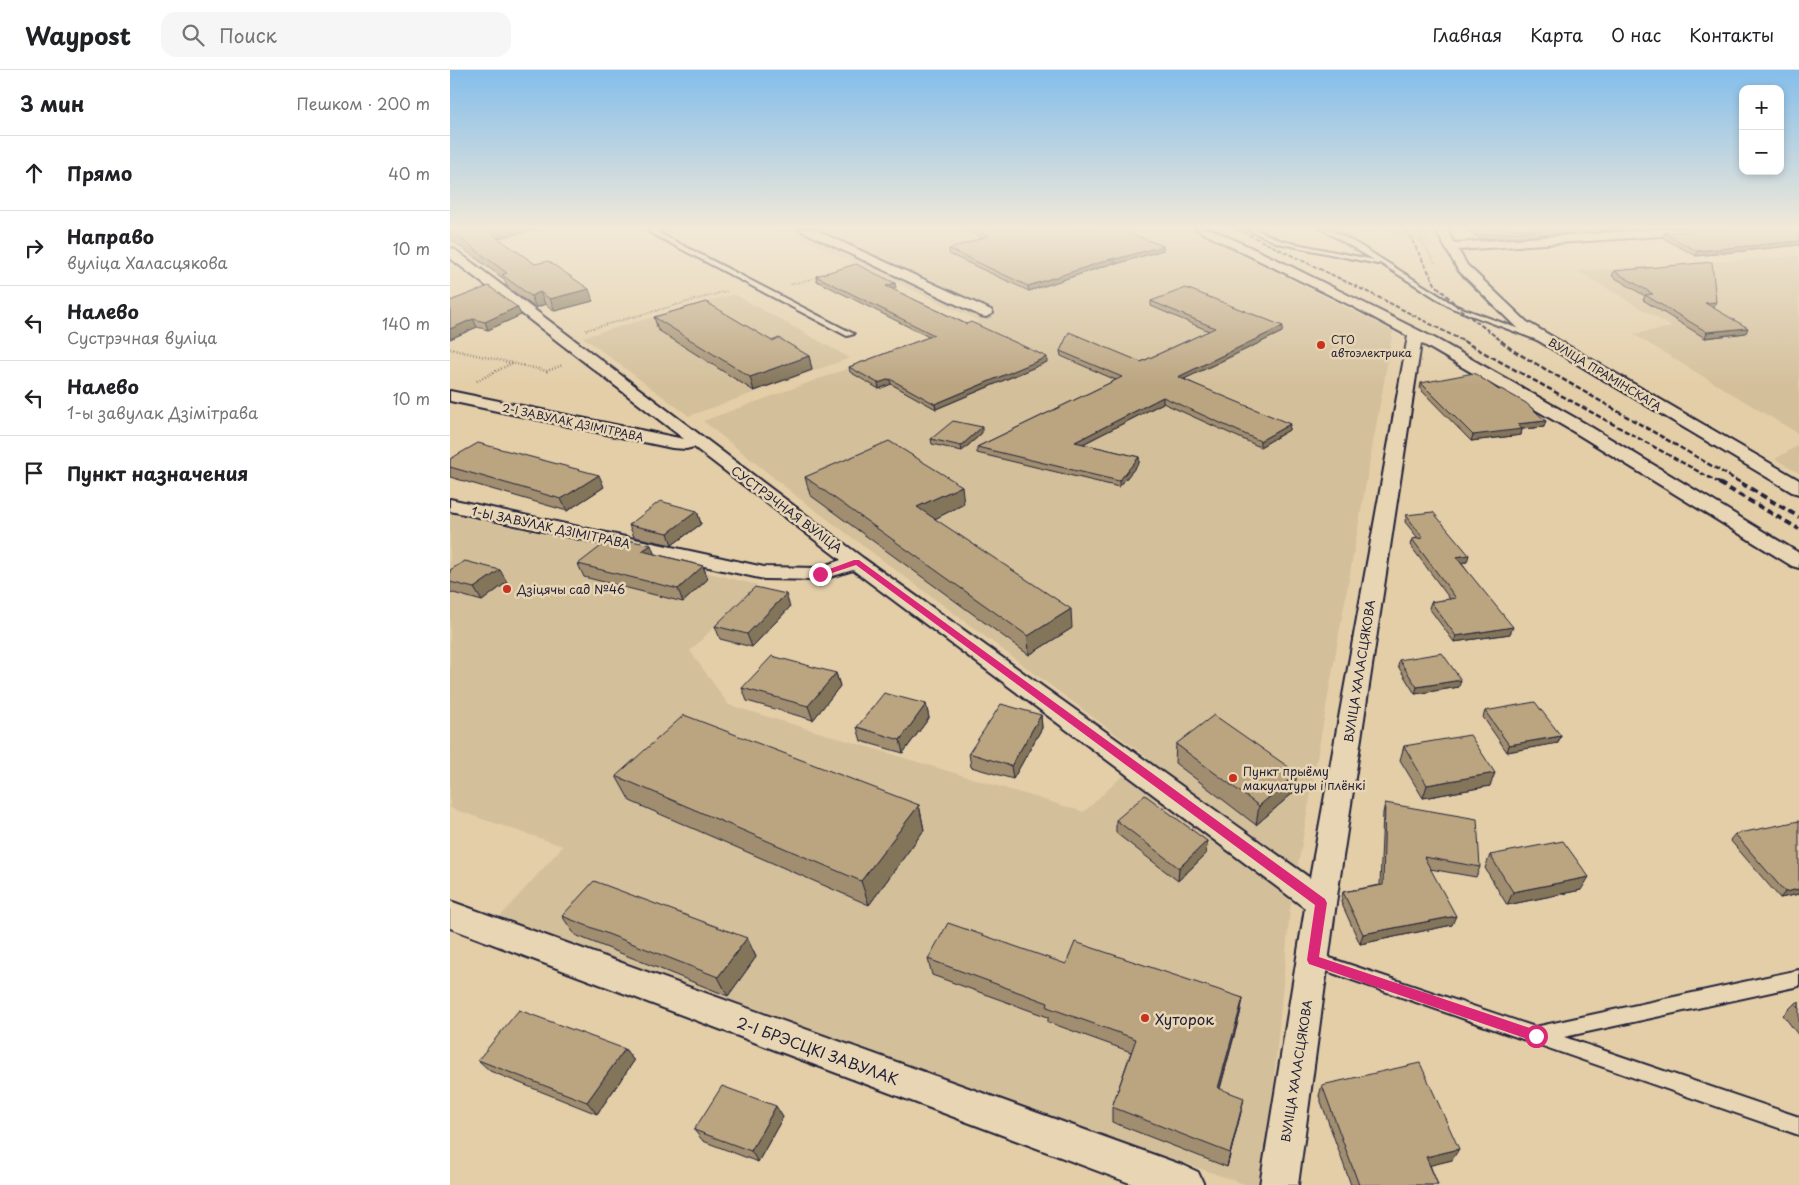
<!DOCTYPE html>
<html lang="ru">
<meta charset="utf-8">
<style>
:root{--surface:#fff;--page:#f6f6f6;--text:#202124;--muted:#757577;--line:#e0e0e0}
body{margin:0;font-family:"Playpen Sans",sans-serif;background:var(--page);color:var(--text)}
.controls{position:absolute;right:15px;top:15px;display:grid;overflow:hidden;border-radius:10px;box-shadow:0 2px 8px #0003}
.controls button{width:45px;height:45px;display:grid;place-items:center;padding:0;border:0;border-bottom:1px solid var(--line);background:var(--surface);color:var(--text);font:25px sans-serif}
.stop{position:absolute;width:15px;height:15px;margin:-11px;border:4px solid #db2777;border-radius:50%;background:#fff}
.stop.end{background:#db2777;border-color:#fff;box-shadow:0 1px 5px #0008}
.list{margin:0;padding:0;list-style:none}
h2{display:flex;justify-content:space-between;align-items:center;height:65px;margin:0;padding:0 20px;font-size:21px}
h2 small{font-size:16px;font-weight:400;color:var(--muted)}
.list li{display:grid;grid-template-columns:32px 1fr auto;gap:15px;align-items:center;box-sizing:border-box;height:75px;padding:0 20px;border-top:1px solid var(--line)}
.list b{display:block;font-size:19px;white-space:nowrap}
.list p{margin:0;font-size:16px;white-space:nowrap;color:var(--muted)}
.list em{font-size:16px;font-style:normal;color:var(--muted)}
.icon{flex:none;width:28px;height:28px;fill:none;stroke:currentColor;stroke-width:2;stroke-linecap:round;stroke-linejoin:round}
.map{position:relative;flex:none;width:1349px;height:1115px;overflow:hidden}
header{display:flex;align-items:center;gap:30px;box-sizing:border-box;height:70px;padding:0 25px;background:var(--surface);border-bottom:1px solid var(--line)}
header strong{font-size:24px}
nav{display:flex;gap:28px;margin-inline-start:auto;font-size:18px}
.search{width:350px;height:45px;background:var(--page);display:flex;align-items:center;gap:12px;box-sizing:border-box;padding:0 18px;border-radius:15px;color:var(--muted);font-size:19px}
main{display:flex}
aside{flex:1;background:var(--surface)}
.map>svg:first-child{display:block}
.built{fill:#d3bf9a}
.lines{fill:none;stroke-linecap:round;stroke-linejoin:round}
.service-casing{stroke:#22223b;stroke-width:4}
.minor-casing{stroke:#22223b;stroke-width:4}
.path-far1{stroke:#22223b;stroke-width:2;stroke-dasharray:0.5 2;stroke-linecap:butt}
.path{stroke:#22223b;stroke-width:2.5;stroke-dasharray:0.5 2.5;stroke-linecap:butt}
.service{fill:#e8d5b3;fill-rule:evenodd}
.minor{fill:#e8d5b3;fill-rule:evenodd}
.rail-far2{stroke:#22223b;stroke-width:2;stroke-dasharray:4.5 2;stroke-linecap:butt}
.rail-far1{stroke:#22223b;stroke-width:2.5;stroke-dasharray:5.5 2.5;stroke-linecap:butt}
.rail{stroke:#22223b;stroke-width:4;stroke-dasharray:7 4;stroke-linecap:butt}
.wall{fill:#a18e6f;stroke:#22223b}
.shaded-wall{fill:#83745a;stroke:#22223b}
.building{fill:#bba581;stroke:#22223b}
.route{fill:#db2777}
.poi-dot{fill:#c8321e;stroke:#e8d5b3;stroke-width:2}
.labels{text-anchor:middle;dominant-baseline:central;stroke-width:5;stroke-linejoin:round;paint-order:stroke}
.far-poi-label{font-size:11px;fill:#22223b;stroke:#e8d5b3;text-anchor:start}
.far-street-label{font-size:11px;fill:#22223b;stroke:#e8d5b3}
.street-label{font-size:12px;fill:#22223b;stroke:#e8d5b3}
.poi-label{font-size:12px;fill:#22223b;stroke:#e8d5b3;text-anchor:start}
.near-poi-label{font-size:15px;fill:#22223b;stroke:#e8d5b3;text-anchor:start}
.near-street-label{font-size:15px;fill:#22223b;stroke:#e8d5b3}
</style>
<header>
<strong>Waypost</strong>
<div class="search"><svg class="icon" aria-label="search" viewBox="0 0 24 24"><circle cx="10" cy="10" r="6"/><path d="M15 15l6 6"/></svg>Поиск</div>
<nav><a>Главная</a><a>Карта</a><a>О нас</a><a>Контакты</a></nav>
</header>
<main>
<aside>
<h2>3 мин<small>Пешком · 200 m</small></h2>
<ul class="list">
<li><svg class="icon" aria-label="ahead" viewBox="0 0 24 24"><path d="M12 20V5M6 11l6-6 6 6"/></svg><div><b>Прямо</b></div><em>40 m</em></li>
<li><svg class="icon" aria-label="right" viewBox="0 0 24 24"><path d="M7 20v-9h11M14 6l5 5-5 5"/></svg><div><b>Направо</b><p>вуліца Халасцякова</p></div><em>10 m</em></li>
<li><svg class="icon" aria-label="left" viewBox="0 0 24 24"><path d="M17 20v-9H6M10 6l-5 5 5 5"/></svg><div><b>Налево</b><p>Сустрэчная вуліца</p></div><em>140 m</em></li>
<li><svg class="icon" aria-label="left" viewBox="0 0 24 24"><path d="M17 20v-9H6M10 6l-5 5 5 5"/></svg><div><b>Налево</b><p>1-ы завулак Дзімітрава</p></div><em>10 m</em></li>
<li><svg class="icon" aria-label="arrive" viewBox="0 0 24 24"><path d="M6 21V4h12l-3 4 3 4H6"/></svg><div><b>Пункт назначения</b></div></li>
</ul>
</aside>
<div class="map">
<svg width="1349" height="1115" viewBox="0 0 1349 1115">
<rect width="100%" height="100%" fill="#e3cea8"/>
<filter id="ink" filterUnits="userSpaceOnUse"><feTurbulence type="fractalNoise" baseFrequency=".02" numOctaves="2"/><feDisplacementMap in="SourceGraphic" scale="10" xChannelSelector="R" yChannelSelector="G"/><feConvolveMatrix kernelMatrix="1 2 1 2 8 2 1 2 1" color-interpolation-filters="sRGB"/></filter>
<g filter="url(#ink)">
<path class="built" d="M 332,159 L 735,159 L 784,181 L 943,261 L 840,840 L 814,1115 L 797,1115 L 346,957 L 48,849 L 113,776 L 0,738 L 0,444 L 161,478 L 307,515 L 240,581 L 279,635 L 634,742 L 669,709 L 698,688 L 349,428 L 253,351 L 529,251 Z
M 935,159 L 980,159 L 981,174 L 948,166 Z
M 1349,186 L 1349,364 L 1183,264 L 1222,257 L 1128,201 Z
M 284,224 L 400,288 L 239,346 L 133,267 Z
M 1349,375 L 1349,403 L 1325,389 Z"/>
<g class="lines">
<defs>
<path id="service" d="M 205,159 L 216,159 L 207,162 L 404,264 L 397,266 L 199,162 Z
M 796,159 L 805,159 L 832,171 L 924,190 L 872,159 L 880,159 L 909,175 L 1006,236 L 1094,268 L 1087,270 L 1002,238 L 930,193 L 927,194 L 828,173 Z
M 865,883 L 1085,957 L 1349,900 L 1349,916 L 1114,967 L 1349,1047 L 1349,1065 L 865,897 L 859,895 L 857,890 L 859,885 Z"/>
<path id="minor" d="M 348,159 L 363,159 L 541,240 L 543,243 L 536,247 L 531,246 Z
M 745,159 L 761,159 L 832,192 L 986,269 L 1136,354 L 1349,483 L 1349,498 L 1342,496 L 1124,362 L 971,273 L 886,833 L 848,1115 L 810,1115 L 855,838 L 403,500 L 370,510 L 314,509 L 0,441 L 0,429 L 314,497 L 368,498 L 391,490 L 244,377 L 236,379 L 222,378 L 0,331 L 0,321 L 234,369 L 0,188 L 0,178 L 4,179 L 413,488 L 860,808 L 958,266 L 900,235 Z
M 985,159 L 996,159 L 1004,173 L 1210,159 L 1273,159 L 1268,162 L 1008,180 L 1017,195 L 1077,252 L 1349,410 L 1349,424 L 1342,422 L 1067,258 L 1008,200 Z
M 0,831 L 735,1096 L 748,1102 L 754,1115 L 685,1115 L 0,858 Z"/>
</defs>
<use href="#service" class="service-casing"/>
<use href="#minor" class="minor-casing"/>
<path class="path-far1" d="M 968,159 L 971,170 L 985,193
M 914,160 L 923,159
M 341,214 L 369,207
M 136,260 L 277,221"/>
<path class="path" d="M 0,279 L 97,301 L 113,295
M 27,311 L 62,293"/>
<use href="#service" class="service"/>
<use href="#minor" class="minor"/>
<path class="rail-far2" d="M 787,159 L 930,228 L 1015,272
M 956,159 L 985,214 L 1011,240 L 1053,272"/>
<path class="rail-far1" d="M 1013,271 L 1271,414
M 1051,271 L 1064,281 L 1293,414"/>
<path class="rail" d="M 1269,413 L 1349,459
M 1291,413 L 1349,447"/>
</g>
<path class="wall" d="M 0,159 L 87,159 L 48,168 L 85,194 L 143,231 L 105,241 L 95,234 L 86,238 L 57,217 L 54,209 L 0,169 Z
M 511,159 L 668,159 L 713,176 L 713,180 L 666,194 L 664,193 L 579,221 L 499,184 L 499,179 L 533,168 Z
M 1016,159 L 1176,159 L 1030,169 Z
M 1349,159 L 1349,175 L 1246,186 L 1213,168 L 1214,163 Z
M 1164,201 L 1264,237 L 1262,237 L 1296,263 L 1255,268 L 1193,230 L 1195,226 L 1162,206 Z
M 366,206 L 446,218 L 442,219 L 597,292 L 486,339 L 441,314 L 429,319 L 400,302 L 399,297 L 479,267 L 367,211 Z
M 0,231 L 67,237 L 71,245 L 38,260 L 27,257 L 0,269 Z
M 701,231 L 832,262 L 734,309 L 839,360 L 810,377 L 713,333 L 633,374 L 689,387 L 689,393 L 669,417 L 527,383 L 527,377 L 666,310 L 611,286 L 610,281 L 691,292 L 759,261 L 701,236 Z
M 204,247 L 322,271 L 359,286 L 362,300 L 304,321 L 208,260 Z
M 971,313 L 1094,357 L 1072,359 L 1071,365 L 1021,371 L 970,319 Z
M 532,363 L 512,381 L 482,374 L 481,369 Z
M 0,389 L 154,417 L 117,441 L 0,407 Z
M 355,407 L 514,434 L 484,449 L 622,558 L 579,585 L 360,425 Z
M 247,441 L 251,454 L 222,475 L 184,467 L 179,455 Z
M 956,445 L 1017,492 L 1011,492 L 1060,564 L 1004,572 L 979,538 L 981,532 L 1000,529 L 960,475 L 962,469 L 968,468 L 955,452 Z
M 205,484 L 253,496 L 258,509 L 233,532 L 134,507 L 128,494 Z
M 0,500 L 57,512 L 32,531 L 0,522 Z
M 340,537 L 302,577 L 270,569 L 265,556 Z
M 949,590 L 1009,617 L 965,624 L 948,596 Z
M 386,603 L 390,616 L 363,650 L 297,631 L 292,618 Z
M 476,634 L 479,648 L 453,683 L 411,671 L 407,657 Z
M 1035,641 L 1111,666 L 1108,673 L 1057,682 L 1033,647 Z
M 591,645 L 592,658 L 563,709 L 521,697 L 519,683 Z
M 726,674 L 844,722 L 806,755 L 725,693 Z
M 954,676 L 1040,716 L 973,728 L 950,690 Z
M 166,706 L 469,735 L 474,760 L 419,835 L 180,731 Z
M 935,733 L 1030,797 L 1026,807 L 980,799 L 1002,855 L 910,874 L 891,832 L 893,822 L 930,815 L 933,743 Z
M 666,750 L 757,771 L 756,784 L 728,811 L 666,763 Z
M 1285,764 L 1349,824 L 1330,828 L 1280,770 Z
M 1040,785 L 1131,820 L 1057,835 L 1035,798 Z
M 112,846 L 297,868 L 306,887 L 278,926 L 125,865 Z
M 478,889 L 616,894 L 793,928 L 790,944 L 770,1019 L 791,1042 L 777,1097 L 662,1052 L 662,1037 L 681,982 L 598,952 L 598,947 L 482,905 Z
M 1349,932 L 1349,966 L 1333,945 L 1345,933 Z
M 175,979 L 184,991 L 147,1044 L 40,1001 L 28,990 Z
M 872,1015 L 1002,1090 L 980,1095 L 988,1115 L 901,1115 L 869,1026 Z
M 333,1047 L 308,1092 L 253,1071 L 244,1060 Z"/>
<path class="shaded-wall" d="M 35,159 L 87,159 L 40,170 Z
M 1349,171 L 1349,175 L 1246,186 L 1247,181 Z
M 713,176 L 713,180 L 666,194 L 666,189 Z
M 664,188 L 664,193 L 579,221 L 578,216 Z
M 445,213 L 446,218 L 437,221 L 436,216 Z
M 139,219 L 143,231 L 105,241 L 100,229 Z
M 90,222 L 95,234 L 86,238 L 81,226 Z
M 1266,232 L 1264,237 L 1252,238 L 1255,233 Z
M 67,237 L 71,245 L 38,260 L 35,252 Z
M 23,249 L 27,257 L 0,269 L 0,259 Z
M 833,256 L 832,262 L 728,312 L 728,307 Z
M 1298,258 L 1296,263 L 1255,268 L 1257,262 Z
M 359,286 L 362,300 L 304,321 L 300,307 Z
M 597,287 L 597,292 L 486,339 L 485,334 Z
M 440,309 L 441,314 L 429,319 L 428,313 Z
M 713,327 L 713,333 L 625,378 L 625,372 Z
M 1096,351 L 1094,357 L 1072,359 L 1071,365 L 1021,371 L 1023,365 L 1067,354 Z
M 840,354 L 839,360 L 810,377 L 810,371 Z
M 532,357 L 532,363 L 512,381 L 511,376 Z
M 689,387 L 689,393 L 669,417 L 669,411 Z
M 149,405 L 154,417 L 117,441 L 111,429 Z
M 512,416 L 514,434 L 471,456 L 467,437 Z
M 247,441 L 251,454 L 222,475 L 218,463 Z
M 201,475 L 206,488 L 192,481 Z
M 1019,485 L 1017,492 L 1004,493 L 1006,487 Z
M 253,496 L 258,509 L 233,532 L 228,519 Z
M 50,500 L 57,512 L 32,531 L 24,518 Z
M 336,524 L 340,537 L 302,577 L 297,564 Z
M 621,539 L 622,558 L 579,585 L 578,566 Z
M 1063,557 L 1060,564 L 1004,572 L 1006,566 Z
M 386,603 L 390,616 L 363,650 L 358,636 Z
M 1011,610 L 1009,617 L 965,624 L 967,617 Z
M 476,634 L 479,648 L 453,683 L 450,670 Z
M 591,645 L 592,658 L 563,709 L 561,696 Z
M 1111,666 L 1108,673 L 1057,682 L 1059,675 Z
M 847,703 L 844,722 L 806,755 L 809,736 Z
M 1045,703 L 1040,716 L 973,728 L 977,715 Z
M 469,735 L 474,760 L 419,835 L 411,811 Z
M 757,771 L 756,784 L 728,811 L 729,798 Z
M 1139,807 L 1131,820 L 1057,835 L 1063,822 Z
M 1349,819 L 1349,824 L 1330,828 L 1335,822 Z
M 1006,846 L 1002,855 L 910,874 L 913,864 Z
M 297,868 L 306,887 L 278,926 L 268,907 Z
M 793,928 L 790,944 L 766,1032 L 768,1018 Z
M 175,979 L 184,991 L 147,1044 L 137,1032 Z
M 794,1028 L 791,1042 L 777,1097 L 780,1083 Z
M 326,1036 L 333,1047 L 308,1092 L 301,1081 Z
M 1009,1079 L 1002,1090 L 970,1098 L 976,1087 Z"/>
<path class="building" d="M 0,159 L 35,159 L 85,194 L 98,191 L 139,219 L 100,229 L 90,222 L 81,226 L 52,205 L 57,203 L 0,161 Z
M 522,159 L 668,159 L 713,176 L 666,189 L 664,188 L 578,216 L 499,179 L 539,166 Z
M 1024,159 L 1110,159 L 1031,165 Z
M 1268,159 L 1349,159 L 1349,171 L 1247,181 L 1214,163 Z
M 1262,192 L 1266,232 L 1255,233 L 1298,258 L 1257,262 L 1195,225 L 1203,224 L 1164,201 Z
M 406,194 L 445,213 L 436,216 L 516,254 L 521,252 L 597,287 L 485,334 L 440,309 L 428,313 L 399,297 L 484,265 L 366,206 Z
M 39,216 L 67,237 L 35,252 L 23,249 L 0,259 L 0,231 Z
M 736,218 L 833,256 L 728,307 L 840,354 L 810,371 L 713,327 L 625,372 L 689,387 L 669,411 L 527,377 L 672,307 L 610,281 L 619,262 L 691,292 L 765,258 L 701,231 Z
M 256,232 L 322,271 L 329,268 L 359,286 L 300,307 L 204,247 Z
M 1024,303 L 1049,320 L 1051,319 L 1076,333 L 1096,351 L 1067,354 L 1072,359 L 1023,365 L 971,313 Z
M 503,351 L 532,357 L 511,376 L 481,369 Z
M 439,371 L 512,416 L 467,437 L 621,539 L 578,566 L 355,407 Z
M 28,373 L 149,405 L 111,429 L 0,397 L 0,389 Z
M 210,431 L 247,441 L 218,463 L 179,455 Z
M 983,442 L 1019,485 L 1006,487 L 1063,557 L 1006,566 L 981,532 L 1006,528 L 962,469 L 973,468 L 956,445 Z
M 163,467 L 201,475 L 192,481 L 253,496 L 228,519 L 128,494 Z
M 15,491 L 50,500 L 24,518 L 0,512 L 0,500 Z
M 305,517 L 336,524 L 297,564 L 265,556 Z
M 992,583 L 1011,610 L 967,617 L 949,590 Z
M 322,586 L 386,603 L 358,636 L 292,618 Z
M 434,623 L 476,634 L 450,670 L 407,657 Z
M 1085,632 L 1111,666 L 1059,675 L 1035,641 Z
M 551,634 L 591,645 L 561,696 L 519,683 Z
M 234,645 L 469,735 L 411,811 L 166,706 Z
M 764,645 L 847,703 L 809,736 L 726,674 Z
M 1020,665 L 1045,703 L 977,715 L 954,676 Z
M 695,725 L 757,771 L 729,798 L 666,750 Z
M 935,733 L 1027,749 L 1030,797 L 974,787 L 1006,846 L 913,864 L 893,822 L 933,815 Z
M 1349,751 L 1349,819 L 1335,822 L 1285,764 Z
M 1113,771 L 1139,807 L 1063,822 L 1040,785 Z
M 144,811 L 297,868 L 268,907 L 112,846 Z
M 498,853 L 616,894 L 625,872 L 793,928 L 768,1018 L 794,1028 L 780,1083 L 662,1037 L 686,969 L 597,937 L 598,933 L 478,889 Z
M 1349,932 L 1349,938 L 1345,933 Z
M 69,940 L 175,979 L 137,1032 L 28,990 Z
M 970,993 L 1009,1079 L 976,1087 L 988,1115 L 909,1115 L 872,1015 Z
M 272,1016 L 326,1036 L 301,1081 L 244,1060 Z"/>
</g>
<linearGradient id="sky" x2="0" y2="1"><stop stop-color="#84beeb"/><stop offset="0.5" stop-color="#f2e9d8"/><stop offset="1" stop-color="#f2e9d8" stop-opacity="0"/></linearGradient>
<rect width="1349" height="316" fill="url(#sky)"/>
<path class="route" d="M 404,490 L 409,490 L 875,829 L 877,833 L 869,887 L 1086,960 L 1090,962 L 1092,966 L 1090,970 L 1086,972 L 859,894 L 857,890 L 865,835 L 406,495 L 370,507 L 366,504 Z"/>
<g class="poi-dot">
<circle cx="871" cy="275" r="5"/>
<circle cx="57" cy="519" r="5"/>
<circle cx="783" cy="708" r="5"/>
<circle cx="695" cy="948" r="5"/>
</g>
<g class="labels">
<g class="far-poi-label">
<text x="881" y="269">СТО<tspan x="881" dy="13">автоэлектрика</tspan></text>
</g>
<g class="far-street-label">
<text transform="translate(1155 304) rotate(31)">ВУЛІЦА ПРАМІНСКАГА</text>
<text transform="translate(123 352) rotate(12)">2-І ЗАВУЛАК ДЗІМІТРАВА</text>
</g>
<g class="street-label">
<text transform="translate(337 439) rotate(37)">СУСТРЭЧНАЯ ВУЛІЦА</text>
<text transform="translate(101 457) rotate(12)">1-Ы ЗАВУЛАК ДЗІМІТРАВА</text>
<text transform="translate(909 601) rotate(-81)">ВУЛІЦА ХАЛАСЦЯКОВА</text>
<text transform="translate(846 1001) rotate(-81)">ВУЛІЦА ХАЛАСЦЯКОВА</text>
</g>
<g class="poi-label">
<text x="67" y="519">Дзіцячы сад №46</text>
<text x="793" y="701">Пункт прыёму<tspan x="793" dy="14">макулатуры і плёнкі</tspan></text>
</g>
<g class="near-poi-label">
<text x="705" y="948">Хуторок</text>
</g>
<g class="near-street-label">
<text transform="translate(368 980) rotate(20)">2-І БРЭСЦКІ ЗАВУЛАК</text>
</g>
</g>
</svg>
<div class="controls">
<button>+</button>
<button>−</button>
</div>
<div class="stop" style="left:1086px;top:966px"></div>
<div class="stop end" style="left:370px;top:504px"></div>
</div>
</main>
